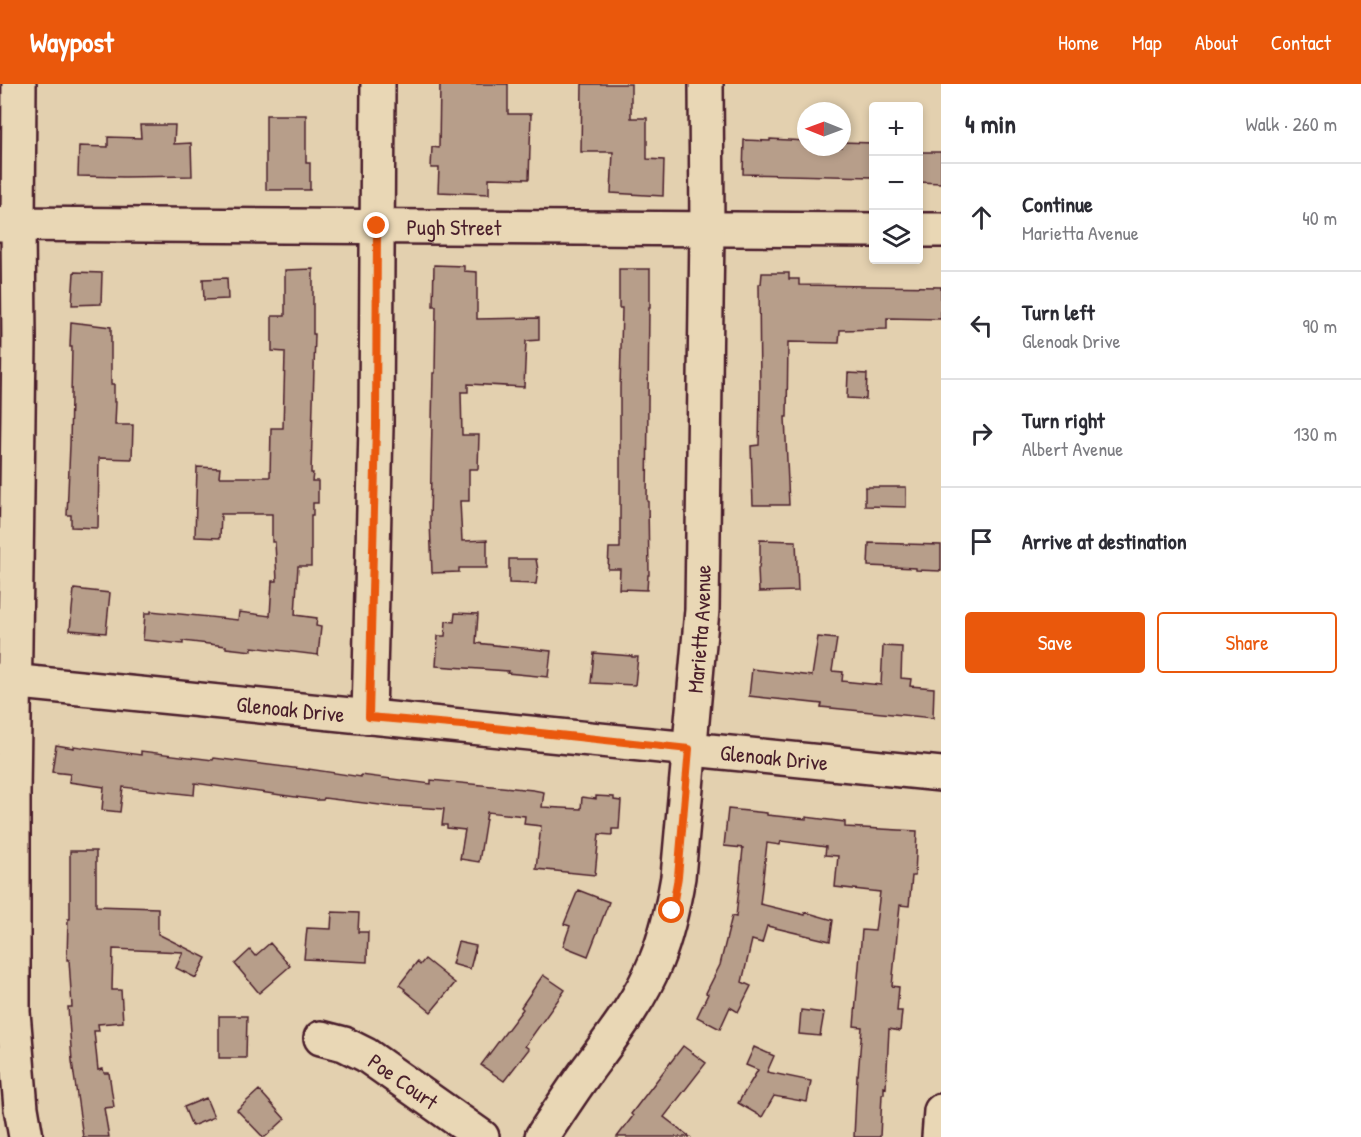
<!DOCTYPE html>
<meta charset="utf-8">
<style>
:root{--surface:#fff;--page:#f7f7f7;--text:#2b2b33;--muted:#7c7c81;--line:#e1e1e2;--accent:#ea580c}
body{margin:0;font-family:"Patrick Hand",sans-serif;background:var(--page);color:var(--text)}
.controls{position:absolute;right:18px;top:18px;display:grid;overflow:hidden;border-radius:6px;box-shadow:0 3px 9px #0003}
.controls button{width:54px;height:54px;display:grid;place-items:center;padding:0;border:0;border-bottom:2px solid var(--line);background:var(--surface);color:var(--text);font:30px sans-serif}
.compass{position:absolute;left:797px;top:18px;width:54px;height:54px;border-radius:50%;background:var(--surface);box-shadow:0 3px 9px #0003;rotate:271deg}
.stop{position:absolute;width:18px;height:18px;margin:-14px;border:4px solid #ea580c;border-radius:50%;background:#fff}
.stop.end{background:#ea580c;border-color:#fff;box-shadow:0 2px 6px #0008}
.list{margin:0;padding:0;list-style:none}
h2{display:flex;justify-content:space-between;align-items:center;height:78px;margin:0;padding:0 24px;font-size:26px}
h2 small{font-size:20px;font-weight:400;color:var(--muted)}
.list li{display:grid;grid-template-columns:39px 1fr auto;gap:18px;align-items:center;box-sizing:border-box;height:108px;padding:0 24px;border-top:2px solid var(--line)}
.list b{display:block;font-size:22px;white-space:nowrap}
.list p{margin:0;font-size:20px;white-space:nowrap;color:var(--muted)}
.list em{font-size:20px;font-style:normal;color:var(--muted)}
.actions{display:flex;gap:12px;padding:18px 24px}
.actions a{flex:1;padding:14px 0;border:2px solid var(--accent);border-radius:6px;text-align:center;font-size:21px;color:var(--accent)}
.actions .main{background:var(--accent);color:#fff}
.icon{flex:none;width:33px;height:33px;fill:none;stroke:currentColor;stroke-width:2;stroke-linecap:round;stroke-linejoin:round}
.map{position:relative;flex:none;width:941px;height:1053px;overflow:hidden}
header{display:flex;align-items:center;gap:36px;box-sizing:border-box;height:84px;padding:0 30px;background:var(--accent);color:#fff}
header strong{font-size:28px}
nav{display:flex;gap:33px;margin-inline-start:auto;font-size:21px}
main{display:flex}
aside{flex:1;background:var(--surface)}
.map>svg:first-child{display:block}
.building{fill:#b79e8a;stroke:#4a1f2b;stroke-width:1.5}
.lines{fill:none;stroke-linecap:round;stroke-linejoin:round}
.minor-casing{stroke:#4a1f2b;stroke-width:38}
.minor{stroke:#e9d7b5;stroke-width:33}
.route{stroke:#ea580c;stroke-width:8}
.labels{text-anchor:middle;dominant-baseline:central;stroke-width:4.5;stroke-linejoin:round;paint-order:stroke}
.street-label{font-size:22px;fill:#4a1f2b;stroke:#e9d7b5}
</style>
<header>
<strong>Waypost</strong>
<nav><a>Home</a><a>Map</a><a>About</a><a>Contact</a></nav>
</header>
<main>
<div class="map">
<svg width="941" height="1053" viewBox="0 0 941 1053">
<rect width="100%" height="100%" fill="#e3d0af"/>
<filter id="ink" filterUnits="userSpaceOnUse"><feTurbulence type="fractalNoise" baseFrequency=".0167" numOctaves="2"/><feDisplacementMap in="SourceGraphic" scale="12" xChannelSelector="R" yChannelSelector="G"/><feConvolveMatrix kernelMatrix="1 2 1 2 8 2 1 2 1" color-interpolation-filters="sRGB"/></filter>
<g filter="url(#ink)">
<path class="building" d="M 440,0 L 508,0 L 508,30 L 531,30 L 529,95 L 489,94 L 489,110 L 438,108 L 439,84 L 431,84 L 432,63 L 439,64 Z
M 582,0 L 631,0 L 631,34 L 647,34 L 647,75 L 664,76 L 663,112 L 611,109 L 613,68 L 581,68 Z
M 266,31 L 306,31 L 306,79 L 310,79 L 310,106 L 266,106 Z
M 140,41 L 175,41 L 174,60 L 191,59 L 192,92 L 124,93 L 78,92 L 79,62 L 108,63 L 108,53 L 141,54 Z
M 770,55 L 806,57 L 806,63 L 842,63 L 842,58 L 873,59 L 873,93 L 743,90 L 744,56 L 770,57 Z
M 918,68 L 941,68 L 941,99 L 918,98 Z
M 434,181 L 464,182 L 464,187 L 477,188 L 477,235 L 539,234 L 539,256 L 526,257 L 524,303 L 468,300 L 468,308 L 461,308 L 462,351 L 479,351 L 478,385 L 469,385 L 469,417 L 460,417 L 462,457 L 487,456 L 487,484 L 459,484 L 459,488 L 432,489 L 430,437 L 433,289 L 435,289 L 436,222 L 433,222 Z
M 313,185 L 313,250 L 315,250 L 311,389 L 313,389 L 312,397 L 318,397 L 318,419 L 313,419 L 313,431 L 311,431 L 311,482 L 298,482 L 295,531 L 317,534 L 316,542 L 321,543 L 318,571 L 252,563 L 252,567 L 226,564 L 226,562 L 183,557 L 183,560 L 143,556 L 145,529 L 151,529 L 151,527 L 238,536 L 239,528 L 270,532 L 272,497 L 277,497 L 275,458 L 272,458 L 272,430 L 221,430 L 220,454 L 195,453 L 197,383 L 220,384 L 219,393 L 270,393 L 271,344 L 283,344 L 285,271 L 285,268 L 272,267 L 272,232 L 285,232 L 285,186 Z
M 619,185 L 650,185 L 650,224 L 649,224 L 647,417 L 648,417 L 649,491 L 648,491 L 647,506 L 619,505 L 620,485 L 608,485 L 609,464 L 620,464 L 620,304 L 622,224 L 619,224 Z
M 74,188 L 102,189 L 101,220 L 72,221 Z
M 762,189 L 789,189 L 789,195 L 799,195 L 799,201 L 941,203 L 941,235 L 887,234 L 887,245 L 840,246 L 839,259 L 788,258 L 787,333 L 785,333 L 789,421 L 753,421 L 751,362 L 759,361 L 760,308 L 759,200 L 761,200 Z
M 227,194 L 228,215 L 204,216 L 203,195 Z
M 71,238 L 111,243 L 111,300 L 114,300 L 114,318 L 116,318 L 115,341 L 133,341 L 132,375 L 99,374 L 98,444 L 71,443 L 71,431 L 67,431 L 70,361 L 72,263 L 70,263 Z
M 848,289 L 867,290 L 866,315 L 847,314 Z
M 865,403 L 906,403 L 906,423 L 865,422 Z
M 760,456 L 796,457 L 798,507 L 759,508 L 758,484 L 759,484 L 760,474 Z
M 869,459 L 941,461 L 941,487 L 916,486 L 916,484 L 868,482 Z
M 509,475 L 536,475 L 538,486 L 536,500 L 509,499 Z
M 74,505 L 110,509 L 106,549 L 70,546 Z
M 455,529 L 478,530 L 476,559 L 551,567 L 548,593 L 507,589 L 508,587 L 436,582 L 438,552 L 445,552 L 446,537 L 454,538 Z
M 818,553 L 837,555 L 832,587 L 843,588 L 842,597 L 881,601 L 883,562 L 902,563 L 901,594 L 911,595 L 910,602 L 934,604 L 933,634 L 821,623 L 822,620 L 749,612 L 752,585 L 812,592 Z
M 594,569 L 632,572 L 632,573 L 638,573 L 635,601 L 591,599 Z
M 56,661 L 74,664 L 74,662 L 141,671 L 141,667 L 213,676 L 214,674 L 309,686 L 309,685 L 361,693 L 361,691 L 431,700 L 431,696 L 533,706 L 544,708 L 542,723 L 581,725 L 582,713 L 596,715 L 596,712 L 614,713 L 614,716 L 621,717 L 619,745 L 612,745 L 612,751 L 599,750 L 595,791 L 536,785 L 541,742 L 524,740 L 525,732 L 487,728 L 479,778 L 460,775 L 465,746 L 447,744 L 447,741 L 442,741 L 444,725 L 397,722 L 396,723 L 324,714 L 323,716 L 317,716 L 195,699 L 194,711 L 123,703 L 120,728 L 102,726 L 104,703 L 69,698 L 70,690 L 52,688 Z
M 728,725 L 767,729 L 767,731 L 806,735 L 806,733 L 845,738 L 845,743 L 917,747 L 915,792 L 912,792 L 909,822 L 900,821 L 892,902 L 899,903 L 897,927 L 902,927 L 900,947 L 889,945 L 886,1004 L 884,1003 L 884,1010 L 882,1010 L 880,1053 L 854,1053 L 857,991 L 858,991 L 862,943 L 854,942 L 862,846 L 875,847 L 880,808 L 835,803 L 838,772 L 825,771 L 826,763 L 781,757 L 780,761 L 767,759 L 760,820 L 805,831 L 805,828 L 833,836 L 830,857 L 767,842 L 762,859 L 752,856 L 742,898 L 751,902 L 738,928 L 730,923 L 720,945 L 697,933 L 708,910 L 706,909 L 720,881 L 732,832 L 736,833 L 743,764 L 724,762 Z
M 70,767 L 96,767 L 96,822 L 158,824 L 158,850 L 206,874 L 196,894 L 176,884 L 183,868 L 113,865 L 112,906 L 121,906 L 123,938 L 98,940 L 99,947 L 94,947 L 98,986 L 103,985 L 104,989 L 109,989 L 114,1023 L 104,1024 L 109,1053 L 83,1053 L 72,977 L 68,923 L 72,923 L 69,876 L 67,876 L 68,835 L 70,835 Z
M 578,806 L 609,818 L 588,872 L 563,862 L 570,842 L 564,840 Z
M 332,828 L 359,829 L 358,848 L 368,848 L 367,878 L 304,875 L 307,844 L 331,845 Z
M 458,858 L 476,862 L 470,885 L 452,880 Z
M 270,859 L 290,882 L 259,909 L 235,880 L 250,866 L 255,872 Z
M 425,875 L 455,899 L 431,928 L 404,906 L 405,905 L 399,901 L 417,878 L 420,881 Z
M 543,891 L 565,906 L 525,962 L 529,965 L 504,997 L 481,981 L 523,925 L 521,923 Z
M 801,926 L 824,929 L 820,952 L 799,950 Z
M 219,932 L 247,932 L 246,974 L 219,974 Z
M 683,962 L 706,979 L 664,1033 L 690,1053 L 617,1053 L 633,1032 L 631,1030 Z
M 754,963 L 774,972 L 767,988 L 811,997 L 807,1018 L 774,1012 L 762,1033 L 738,1019 L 758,986 L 746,981 Z
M 259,1006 L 285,1035 L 265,1053 L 263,1053 L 237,1026 Z
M 206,1014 L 214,1033 L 192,1042 L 184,1023 Z"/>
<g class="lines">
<defs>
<g id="minor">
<path d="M 19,0 L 18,140 L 19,257 L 13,710 L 13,928 L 21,1024 L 26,1053"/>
<path id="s1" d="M 0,140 L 874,146"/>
<path d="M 918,146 L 941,146"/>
<path id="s2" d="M 0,596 L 941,690"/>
<path d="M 369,633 L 376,342 L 378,0"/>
<path id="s3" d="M 321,954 L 344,960 L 366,971 L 482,1053"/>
<path id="s4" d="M 542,1053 C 557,1030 572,1007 588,985 C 613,951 640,917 656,877 C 667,850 673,822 678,793 L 702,526 L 707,144 L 706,0"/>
<path d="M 939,1053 L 941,1027"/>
</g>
</defs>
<use href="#minor" class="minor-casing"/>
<use href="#minor" class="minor"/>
</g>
</g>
<g class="lines" filter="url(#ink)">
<path class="route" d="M 377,142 L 376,342 L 369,633 L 485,643 L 689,665 L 678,793 L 672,827"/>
</g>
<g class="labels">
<g class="street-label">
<text stroke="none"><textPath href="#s1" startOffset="454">Pugh Street</textPath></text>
<text stroke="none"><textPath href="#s4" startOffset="546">Marietta Avenue</textPath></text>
<text stroke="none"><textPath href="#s2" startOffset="292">Glenoak Drive</textPath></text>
<text stroke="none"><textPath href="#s2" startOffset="778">Glenoak Drive</textPath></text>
<text stroke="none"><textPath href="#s3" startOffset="94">Poe Court</textPath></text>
</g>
</g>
</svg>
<div class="controls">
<button>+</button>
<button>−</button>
<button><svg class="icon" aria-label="layers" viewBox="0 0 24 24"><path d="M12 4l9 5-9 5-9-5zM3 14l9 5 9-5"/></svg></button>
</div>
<svg class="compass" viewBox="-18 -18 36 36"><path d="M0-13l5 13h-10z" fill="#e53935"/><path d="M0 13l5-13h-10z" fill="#7c7c81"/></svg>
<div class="stop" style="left:672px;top:827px"></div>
<div class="stop end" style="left:377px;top:142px"></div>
</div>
<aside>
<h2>4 min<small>Walk · 260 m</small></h2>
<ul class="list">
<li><svg class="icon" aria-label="ahead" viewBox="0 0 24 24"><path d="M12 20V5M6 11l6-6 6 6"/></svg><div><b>Continue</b><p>Marietta Avenue</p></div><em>40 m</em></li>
<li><svg class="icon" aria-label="left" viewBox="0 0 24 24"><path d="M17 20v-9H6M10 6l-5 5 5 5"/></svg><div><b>Turn left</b><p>Glenoak Drive</p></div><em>90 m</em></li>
<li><svg class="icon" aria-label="right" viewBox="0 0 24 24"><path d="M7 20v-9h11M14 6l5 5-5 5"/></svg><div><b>Turn right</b><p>Albert Avenue</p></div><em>130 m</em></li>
<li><svg class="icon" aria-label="arrive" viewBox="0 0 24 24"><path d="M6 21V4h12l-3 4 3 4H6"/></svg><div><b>Arrive at destination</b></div></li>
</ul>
<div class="actions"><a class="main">Save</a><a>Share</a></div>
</aside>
</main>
